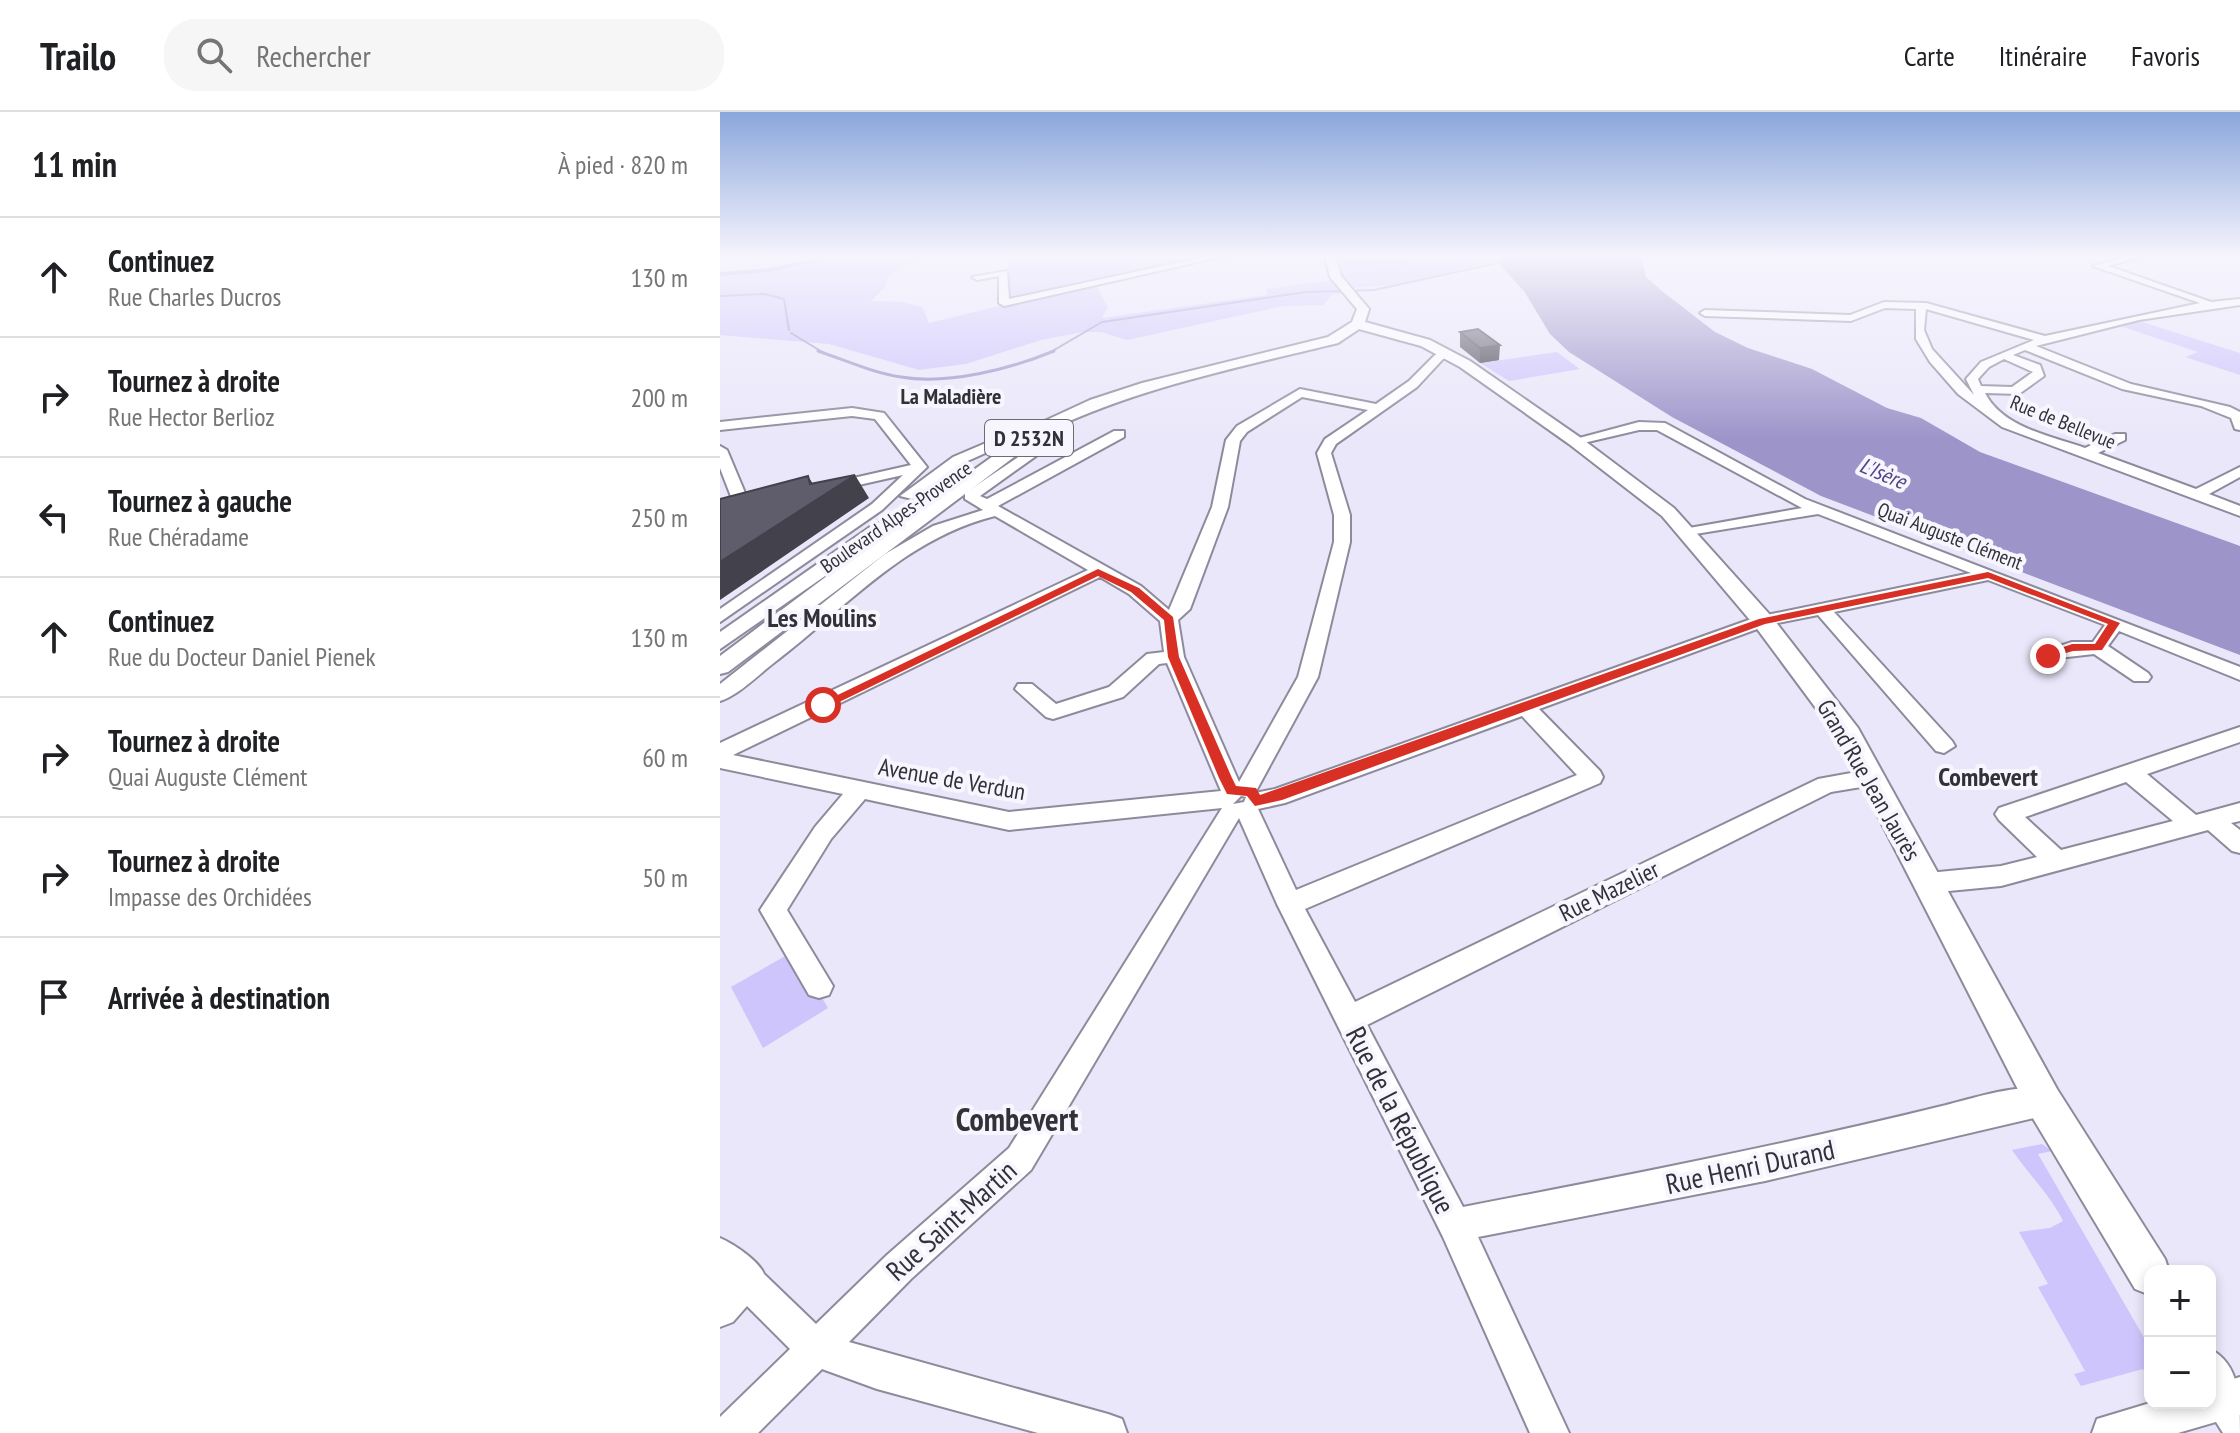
<!DOCTYPE html>
<html lang="fr">
<meta charset="utf-8">
<style>
:root{--surface:#fff;--page:#f6f6f6;--text:#202124;--muted:#757577;--line:#e0e0e0}
body{margin:0;font-family:"PT Sans Narrow",sans-serif;background:var(--page);color:var(--text)}
.controls{position:absolute;right:24px;bottom:24px;display:grid;overflow:hidden;border-radius:16px;box-shadow:0 4px 12px #0003}
.controls button{width:72px;height:72px;display:grid;place-items:center;padding:0;border:0;border-bottom:2px solid var(--line);background:var(--surface);color:var(--text);font:40px sans-serif}
.stop{position:absolute;width:24px;height:24px;margin:-18px;border:6px solid #d93025;border-radius:50%;background:#fff}
.stop.end{background:#d93025;border-color:#fff;box-shadow:0 2px 8px #0008}
.list{margin:0;padding:0;list-style:none}
h2{display:flex;justify-content:space-between;align-items:center;height:104px;margin:0;padding:0 32px;font-size:34px}
h2 small{font-size:26px;font-weight:400;color:var(--muted)}
.list li{display:grid;grid-template-columns:52px 1fr auto;gap:24px;align-items:center;box-sizing:border-box;height:120px;padding:0 32px;border-top:2px solid var(--line)}
.list b{display:block;font-size:30px;white-space:nowrap}
.list p{margin:0;font-size:26px;white-space:nowrap;color:var(--muted)}
.list em{font-size:26px;font-style:normal;color:var(--muted)}
.icon{flex:none;width:44px;height:44px;fill:none;stroke:currentColor;stroke-width:2;stroke-linecap:round;stroke-linejoin:round}
.map{position:relative;flex:none;width:1520px;height:1321px;overflow:hidden}
header{display:flex;align-items:center;gap:48px;box-sizing:border-box;height:112px;padding:0 40px;background:var(--surface);border-bottom:2px solid var(--line)}
header strong{font-size:38px}
nav{display:flex;gap:44px;margin-inline-start:auto;font-size:28px}
.search{width:560px;height:72px;background:var(--page);display:flex;align-items:center;gap:20px;box-sizing:border-box;padding:0 28px;border-radius:32px;color:var(--muted);font-size:30px}
main{display:flex}
aside{flex:1;background:var(--surface)}
.map>svg:first-child{display:block}
.green{fill:#cec5fc}
.forest{fill:#b9afe5}
.water{fill:#9d94c9}
.lines{fill:none;stroke-linecap:round;stroke-linejoin:round}
.stream-far1{stroke:#9d94c9;stroke-width:2}
.stream{stroke:#9d94c9;stroke-width:3}
.canal{fill:#9d94c9;fill-rule:evenodd}
.minor-casing{stroke:#8d8b9b;stroke-width:4}
.major-casing{stroke:#8d8b9b;stroke-width:4}
.minor{fill:#fff;fill-rule:evenodd}
.major{fill:#fff;fill-rule:evenodd}
.wall{fill:#52505d}
.shaded-wall{fill:#42414c}
.building{fill:#5f5d6c;stroke:#42414c;stroke-width:2}
.route{fill:#d93025}
.labels{text-anchor:middle;dominant-baseline:central;stroke-width:8;stroke-linejoin:round;paint-order:stroke}
.far-street-label{font-size:20px;fill:#323138;stroke:#f7f6fe}
.far-neighbourhood-label{font-size:22px;font-weight:bold;fill:#323138;stroke:#f7f6fe}
.shield{fill:#f7f6fe;stroke:#6d6c73;stroke-width:2}
.shield-label{font-size:22px;font-weight:bold;fill:#323138}
.far-water-label{font-size:22px;font-style:italic;fill:#544386;stroke:#f7f6fe}
.street-label{font-size:24px;fill:#323138;stroke:#f7f6fe}
.neighbourhood-label{font-size:26px;font-weight:bold;fill:#323138;stroke:#f7f6fe}
.near-street-label{font-size:28px;fill:#323138;stroke:#f7f6fe}
.near-neighbourhood-label{font-size:32px;font-weight:bold;fill:#323138;stroke:#f7f6fe}
</style>
<header>
<strong>Trailo</strong>
<div class="search"><svg class="icon" aria-label="search" viewBox="0 0 24 24"><circle cx="10" cy="10" r="6"/><path d="M15 15l6 6"/></svg>Rechercher</div>
<nav><a>Carte</a><a>Itinéraire</a><a>Favoris</a></nav>
</header>
<main>
<aside>
<h2>11 min<small>À pied · 820 m</small></h2>
<ul class="list">
<li><svg class="icon" aria-label="ahead" viewBox="0 0 24 24"><path d="M12 20V5M6 11l6-6 6 6"/></svg><div><b>Continuez</b><p>Rue Charles Ducros</p></div><em>130 m</em></li>
<li><svg class="icon" aria-label="right" viewBox="0 0 24 24"><path d="M7 20v-9h11M14 6l5 5-5 5"/></svg><div><b>Tournez à droite</b><p>Rue Hector Berlioz</p></div><em>200 m</em></li>
<li><svg class="icon" aria-label="left" viewBox="0 0 24 24"><path d="M17 20v-9H6M10 6l-5 5 5 5"/></svg><div><b>Tournez à gauche</b><p>Rue Chéradame</p></div><em>250 m</em></li>
<li><svg class="icon" aria-label="ahead" viewBox="0 0 24 24"><path d="M12 20V5M6 11l6-6 6 6"/></svg><div><b>Continuez</b><p>Rue du Docteur Daniel Pienek</p></div><em>130 m</em></li>
<li><svg class="icon" aria-label="right" viewBox="0 0 24 24"><path d="M7 20v-9h11M14 6l5 5-5 5"/></svg><div><b>Tournez à droite</b><p>Quai Auguste Clément</p></div><em>60 m</em></li>
<li><svg class="icon" aria-label="right" viewBox="0 0 24 24"><path d="M7 20v-9h11M14 6l5 5-5 5"/></svg><div><b>Tournez à droite</b><p>Impasse des Orchidées</p></div><em>50 m</em></li>
<li><svg class="icon" aria-label="arrive" viewBox="0 0 24 24"><path d="M6 21V4h12l-3 4 3 4H6"/></svg><div><b>Arrivée à destination</b></div></li>
</ul>
</aside>
<div class="map">
<svg width="1520" height="1321" viewBox="0 0 1520 1321">
<rect width="100%" height="100%" fill="#eae7fa"/>
<path class="green" d="M 129,143 L 215,143 L 196,147 L 168,165 L 165,175 L 151,189 L 182,190 L 202,195 L 209,211 L 375,171 L 388,195 L 382,206 L 547,183 L 546,177 L 620,167 L 620,153 L 689,143 L 780,143 L 776,150 L 670,173 L 618,177 L 621,182 L 613,182 L 603,193 L 563,194 L 407,228 L 381,220 L 363,220 L 321,228 L 246,252 L 199,258 L 109,232 L 0,223 L 0,164 L 50,159 Z
M 289,143 L 495,143 L 290,188 L 285,187 Z
M 1416,208 L 1520,241 L 1520,263 L 1465,245 L 1478,240 L 1394,212 Z
M 837,240 L 860,257 L 789,269 L 760,251 Z
M 74,839 L 108,896 L 43,936 L 11,875 Z
M 1322,1032 L 1332,1039 L 1318,1042 L 1430,1236 L 1430,1268 L 1423,1257 L 1361,1274 L 1354,1262 L 1365,1259 L 1318,1175 L 1328,1172 L 1299,1120 L 1330,1116 L 1343,1109 C 1330,1083 1309,1063 1292,1038 Z"/>
<path class="forest" d="M 617,143 L 777,143 L 688,150 L 694,154 C 683,156 673,151 662,153 C 647,156 634,156 617,154 Z"/>
<path class="water" d="M 782,143 L 921,143 L 926,165 L 942,179 L 995,220 L 1028,236 L 1092,257 L 1167,296 L 1201,306 L 1260,340 L 1520,434 L 1520,543 L 1101,384 L 952,305 L 849,240 L 830,222 L 804,179 L 778,151 Z"/>
<g class="lines">
<path class="stream-far1" d="M 0,184 L 45,182 L 64,187 L 69,218
M 71,221 L 104,241
M 329,241 L 382,210 L 586,180 L 654,178 L 782,150"/>
<path class="stream" d="M 98,239 C 125,248 153,261 181,265 C 228,273 290,257 334,239"/>
<path class="canal" d="M 112,143 L 125,143 L 50,160 L 0,164 L 0,160 L 50,156 Z"/>
<defs>
<path id="minor" d="M 494,143 L 509,143 L 284,194 L 279,191 L 279,164 L 257,168 L 252,165 L 287,159 L 289,187 Z
M 1413,143 L 1426,143 L 1388,154 L 1491,190 L 1520,187 L 1520,193 L 1419,208 L 1316,234 L 1411,272 L 1510,295 L 1520,300 L 1520,318 L 1515,317 L 1511,306 L 1481,294 L 1402,277 L 1305,238 L 1293,243 L 1320,253 L 1324,264 L 1299,282 L 1265,281 C 1283,316 1331,324 1365,336 L 1395,322 L 1405,322 L 1405,328 L 1378,341 L 1476,377 L 1520,355 L 1520,365 L 1489,382 L 1520,394 L 1520,404 L 1282,315 L 1238,282 L 1210,250 L 1196,227 L 1196,197 L 1165,196 L 1131,209 L 985,204 L 980,201 L 985,198 L 1130,203 L 1164,190 L 1206,191 L 1325,224 L 1480,191 L 1373,154 ZM 1206,197 L 1314,228 L 1261,250 L 1246,267 L 1254,283 L 1212,237 L 1204,218 ZM 1284,247 L 1313,260 L 1292,275 L 1261,274 L 1258,267 L 1269,255 Z
M 727,239 L 731,244 L 723,247 L 697,275 L 616,332 L 611,341 L 630,403 L 630,430 L 598,565 L 535,681 L 555,677 L 1037,505 L 1251,461 L 1098,402 L 963,424 L 963,418 L 969,416 L 1082,396 L 937,318 L 919,318 L 855,333 L 848,329 L 919,310 L 945,311 L 1085,387 L 1520,555 L 1520,568 L 1399,519 L 1388,534 L 1428,561 L 1431,565 L 1428,569 L 1414,569 L 1374,542 L 1321,548 L 1318,544 L 1321,540 L 1352,530 L 1373,530 L 1385,513 L 1268,468 L 1114,500 L 1232,629 L 1235,634 L 1224,641 L 1216,639 L 1098,503 L 1048,513 L 819,597 L 880,659 L 883,665 L 880,671 L 585,797 L 635,890 L 1098,667 L 1153,657 L 1164,665 L 1153,673 L 1111,680 L 647,913 L 743,1095 C 904,1064 1063,1033 1222,994 C 1250,987 1308,968 1335,979 L 1339,990 L 1335,1001 L 1045,1069 L 758,1125 L 849,1321 L 810,1321 L 723,1125 L 557,792 L 519,706 L 311,1058 L 191,1167 L 129,1230 L 388,1302 L 402,1307 L 407,1321 L 318,1321 L 157,1277 L 102,1257 L 38,1321 L 0,1321 L 0,1305 L 70,1237 L 27,1194 L 13,1210 L 0,1215 L 0,1126 C 14,1132 39,1149 44,1162 L 96,1212 L 167,1143 L 289,1036 L 502,696 L 289,718 L 145,687 L 111,727 L 67,798 L 113,874 L 109,883 L 99,886 L 89,883 L 40,798 L 95,715 L 123,682 L 0,656 L 0,631 L 368,458 L 275,404 C 184,427 127,495 55,550 C 39,562 19,583 0,589 L 0,572 L 165,442 L 213,414 L 263,398 L 245,387 L 245,381 L 325,327 L 332,331 L 330,334 L 260,384 L 267,387 L 394,319 L 404,319 L 404,325 L 278,394 L 421,474 L 449,498 L 492,395 L 506,328 L 517,314 L 580,277 L 656,292 L 689,269 L 715,243 ZM 582,285 L 648,298 L 605,327 L 597,341 L 614,403 L 614,430 L 578,565 L 519,670 L 464,545 L 458,508 L 470,497 L 508,395 L 520,329 L 527,320 ZM 380,465 L 409,482 L 440,509 L 444,540 L 427,542 L 389,575 L 336,592 L 312,572 L 298,572 L 295,577 L 326,605 L 333,607 L 403,585 L 439,552 L 447,551 L 501,679 L 289,700 L 13,643 ZM 802,604 L 857,663 L 576,778 L 538,697 L 565,691 ZM 521,684 L 526,685 L 524,690 L 513,692 Z
M 132,296 L 164,301 L 207,355 L 162,398 L 0,510 L 0,497 L 152,392 L 183,363 L 112,379 L 105,375 L 107,372 L 191,353 L 155,307 L 132,304 L 0,318 L 0,310 Z
M 294,319 L 301,323 L 299,326 L 243,351 L 192,387 L 180,384 L 233,345 Z
M 0,334 L 7,338 L 33,400 L 30,403 L 17,400 L 0,356 Z
M 1520,615 L 1520,630 L 1427,662 L 1476,703 L 1520,691 L 1520,709 L 1511,711 L 1520,718 L 1520,741 L 1512,739 L 1488,718 L 1281,774 L 1208,781 L 1199,778 L 1196,771 L 1199,764 L 1208,761 L 1281,754 L 1317,745 L 1279,708 L 1275,702 L 1279,696 ZM 1406,670 L 1453,709 L 1341,738 L 1305,705 Z
M 1520,1265 L 1520,1303 L 1458,1321 L 1372,1321 L 1377,1307 L 1430,1291 L 1490,1291 L 1490,1274 Z"/>
<path id="major" d="M 605,143 L 615,143 L 621,164 L 649,197 L 645,210 L 710,228 L 750,249 L 861,326 L 954,396 L 1051,504 L 1138,616 L 1337,977 L 1445,1147 L 1449,1159 L 1430,1159 L 1430,1183 L 1415,1177 L 1311,1003 L 1118,626 L 1035,514 L 942,404 L 849,332 L 740,255 L 701,234 L 639,217 L 618,231 C 520,255 421,275 330,318 L 8,560 L 0,562 L 0,544 L 131,446 L 0,537 L 0,520 L 156,411 L 170,411 L 171,417 L 318,312 L 370,288 L 422,271 L 608,225 L 632,210 L 637,197 L 610,165 Z
M 1490,1237 C 1520,1252 1520,1287 1520,1321 L 1503,1321 L 1484,1291 L 1490,1291 Z"/>
</defs>
<use href="#minor" class="minor-casing"/>
<use href="#major" class="major-casing"/>
<use href="#minor" class="minor"/>
<use href="#major" class="major"/>
</g>
<path class="wall" d="M 740,220 L 779,248 L 760,251 L 740,235 Z"/>
<path class="shaded-wall" d="M 780,233 L 779,248 L 760,251 L 760,236 Z
M 135,363 L 149,386 L 0,488 L 0,450 L 90,372 L 88,364 L 101,385 Z"/>
<path class="building" d="M 758,217 L 780,233 L 760,236 L 740,220 Z
M 135,363 L 0,450 L 0,387 L 88,364 L 90,372 Z"/>
<linearGradient id="sky" x2="0" y2="1"><stop stop-color="#8aa7dc"/><stop offset="0.44" stop-color="#f6f4fd"/><stop offset="1" stop-color="#f6f4fd" stop-opacity="0"/></linearGradient>
<rect width="1520" height="328" fill="url(#sky)"/>
<path class="route" d="M 378,457 L 419,476 L 453,505 L 459,545 L 512,666 L 516,674 L 536,676 L 540,683 L 1039,507 L 1268,460 L 1400,511 L 1382,538 L 1353,539 L 1324,547 L 1324,542 L 1352,532 L 1375,532 L 1388,512 L 1268,466 L 1045,512 L 562,688 L 535,694 L 527,684 L 507,682 L 499,666 L 448,545 L 444,508 L 411,480 L 378,464 L 107,596 L 97,593 Z"/>
<g class="labels">
<g class="far-street-label">
<text transform="translate(1343 310) rotate(22)">Rue de Bellevue</text>
<text transform="translate(176 405) rotate(-35)">Boulevard Alpes-Provence</text>
<text transform="translate(1230 424) rotate(21)">Quai Auguste Clément</text>
</g>
<g class="far-neighbourhood-label">
<text x="231" y="284">La Maladière</text>
</g>
<rect class="shield" x="265" y="308" width="88" height="36" rx="6"/>
<g class="shield-label">
<text x="309" y="326">D 2532N</text>
</g>
<g class="far-water-label">
<text transform="translate(1163 361) rotate(23)">L'Isère</text>
</g>
<g class="street-label">
<text transform="translate(232 667) rotate(10)">Avenue de Verdun</text>
<text transform="translate(1149 668) rotate(60)">Grand'Rue Jean Jaurès</text>
<text transform="translate(889 779) rotate(-26)">Rue Mazelier</text>
</g>
<g class="neighbourhood-label">
<text x="102" y="505">Les Moulins</text>
<text x="1268" y="664">Combevert</text>
</g>
<g class="near-street-label">
<text transform="translate(681 1008) rotate(63)">Rue de la République</text>
<text transform="translate(1030 1054) rotate(-12)">Rue Henri Durand</text>
<text transform="translate(231 1108) rotate(-42)">Rue Saint-Martin</text>
</g>
<g class="near-neighbourhood-label">
<text x="297" y="1007">Combevert</text>
</g>
</g>
</svg>
<div class="controls">
<button>+</button>
<button>−</button>
</div>
<div class="stop" style="left:103px;top:593px"></div>
<div class="stop end" style="left:1328px;top:544px"></div>
</div>
</main>
